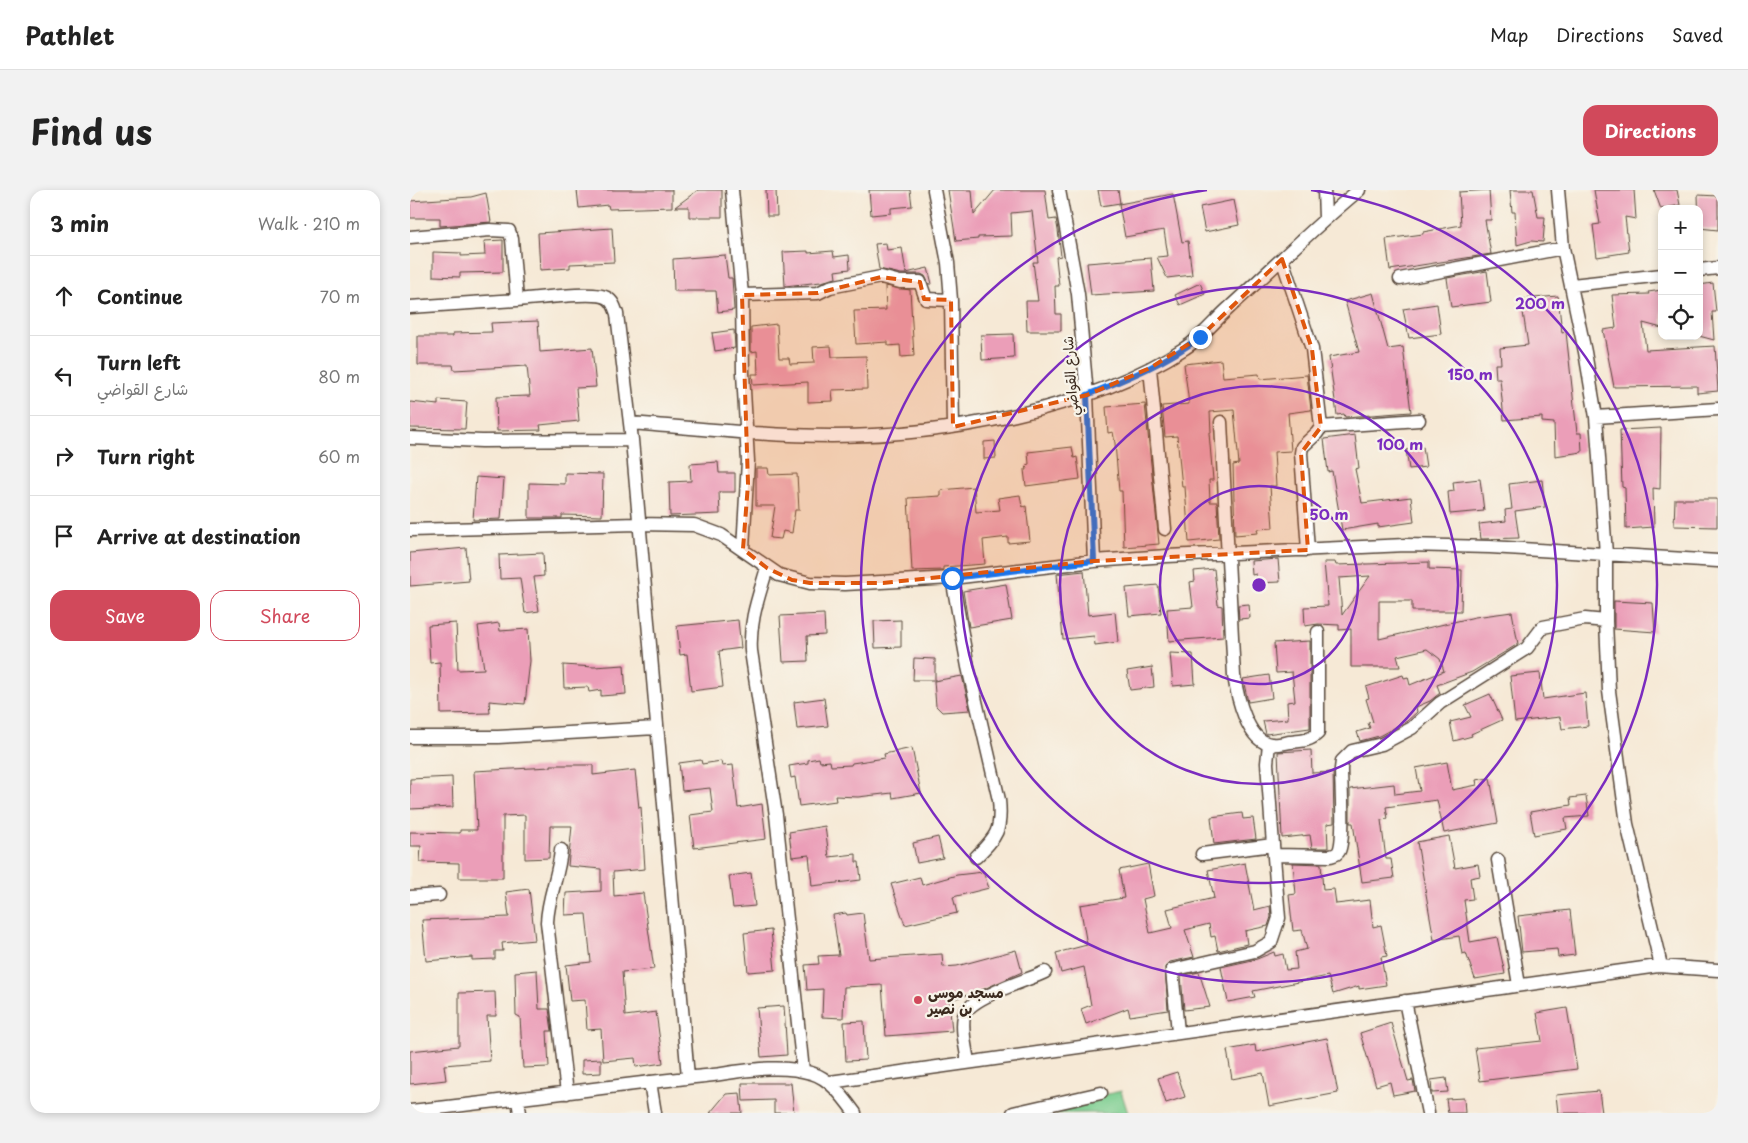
<!DOCTYPE html>
<meta charset="utf-8">
<style>
:root{--surface:#fff;--page:#f2f2f2;--text:#222;--muted:#767676;--line:#e0e0e0;--accent:#d1495b}
body{margin:0;font-family:"Playpen Sans","Playpen Sans Arabic",sans-serif;background:var(--page);color:var(--text)}
.controls{position:absolute;right:15px;top:15px;display:grid;overflow:hidden;border-radius:10px;box-shadow:0 2px 8px #0003}
.controls button{width:45px;height:45px;display:grid;place-items:center;padding:0;border:0;border-bottom:1px solid var(--line);background:var(--surface);color:var(--text);font:25px sans-serif}
.stop{position:absolute;width:15px;height:15px;margin:-11px;border:4px solid #1a73e8;border-radius:50%;background:#fff}
.stop.end{background:#1a73e8;border-color:#fff;box-shadow:0 1px 5px #0008}
.list{margin:0;padding:0;list-style:none}
h2{display:flex;justify-content:space-between;align-items:center;height:65px;margin:0;padding:0 20px;font-size:21px}
h2 small{font-size:16px;font-weight:400;color:var(--muted)}
.list li{display:grid;grid-template-columns:32px 1fr auto;gap:15px;align-items:center;box-sizing:border-box;height:80px;padding:0 20px;border-top:1px solid var(--line)}
.list b{display:block;font-size:19px;white-space:nowrap}
.list p{margin:0;font-size:16px;white-space:nowrap;color:var(--muted)}
.list em{font-size:16px;font-style:normal;color:var(--muted)}
.actions{display:flex;gap:10px;padding:15px 20px}
.actions a{flex:1;padding:11px 0;border:1px solid var(--accent);border-radius:15px;text-align:center;font-size:18px;color:var(--accent)}
.actions .main{background:var(--accent);color:#fff}
.icon{flex:none;width:28px;height:28px;fill:none;stroke:currentColor;stroke-width:2;stroke-linecap:round;stroke-linejoin:round}
.map{position:relative;flex:none;width:1308px;height:923px;overflow:hidden;border-radius:15px}
header{display:flex;align-items:center;gap:30px;box-sizing:border-box;height:70px;padding:0 25px;background:var(--surface);border-bottom:1px solid var(--line)}
header strong{font-size:24px}
nav{display:flex;gap:28px;margin-inline-start:auto;font-size:18px}
.intro{display:flex;align-items:center;justify-content:space-between;box-sizing:border-box;height:120px;padding:0 30px}
h1{margin:0;font-size:35px}
.button{padding:12px 22px;border-radius:15px;background:var(--accent);color:#fff;font-size:18px;font-weight:700}
main{display:flex;gap:30px;padding:0 30px}
aside{flex:1;background:var(--surface);border-radius:15px;box-shadow:0 2px 8px #0003}
.map>svg:first-child{display:block}
.green{fill:#7acd8f;stroke:#5a7c56}
.building{fill:#eb9eb8;fill-rule:evenodd}
.lines{fill:none;stroke-linecap:round;stroke-linejoin:round}
.street-casing{stroke:#57473a;stroke-width:15}
.street{stroke:#fff;stroke-width:12}
.route{stroke:#1a73e8;stroke-width:6}
.marked{fill:#df570d;fill-opacity:0.2;stroke:#df570d;stroke-width:4;stroke-dasharray:10 6;stroke-linejoin:round}
.ring{fill:none;stroke:#7b2cbf;stroke-width:2.5}
.poi-dot{fill:#d1495b;stroke:#f7f3e8;stroke-width:2}
.labels{text-anchor:middle;dominant-baseline:central;stroke-width:4.5;stroke-linejoin:round;paint-order:stroke}
.street-label{font-size:14px;fill:#3b2a1e;stroke:#f7f3e8}
.poi-label{font-size:14px;font-weight:bold;fill:#3b2a1e;stroke:#f7f3e8;text-anchor:start}
.centre{fill:#7b2cbf;stroke:#f7f3e8;stroke-width:2.5}
.ring-label{font-size:15px;text-anchor:middle;font-weight:bold;fill:#7b2cbf;stroke:#f7f3e8;stroke-width:4.5;stroke-linejoin:round;paint-order:stroke}
</style>
<header>
<strong>Pathlet</strong>
<nav><a>Map</a><a>Directions</a><a>Saved</a></nav>
</header>
<div class="intro"><h1>Find us</h1><a class="button">Directions</a></div>
<main>
<aside>
<h2>3 min<small>Walk · 210 m</small></h2>
<ul class="list">
<li><svg class="icon" aria-label="ahead" viewBox="0 0 24 24"><path d="M12 20V5M6 11l6-6 6 6"/></svg><div><b>Continue</b></div><em>70 m</em></li>
<li><svg class="icon" aria-label="left" viewBox="0 0 24 24"><path d="M17 20v-9H6M10 6l-5 5 5 5"/></svg><div><b>Turn left</b><p>شارع القواضي</p></div><em>80 m</em></li>
<li><svg class="icon" aria-label="right" viewBox="0 0 24 24"><path d="M7 20v-9h11M14 6l5 5-5 5"/></svg><div><b>Turn right</b></div><em>60 m</em></li>
<li><svg class="icon" aria-label="arrive" viewBox="0 0 24 24"><path d="M6 21V4h12l-3 4 3 4H6"/></svg><div><b>Arrive at destination</b></div></li>
</ul>
<div class="actions"><a class="main">Save</a><a>Share</a></div>
</aside>
<div class="map">
<svg width="1308" height="923" viewBox="0 0 1308 923">
<rect width="100%" height="100%" fill="#f7f3e8"/>
<filter id="ink" filterUnits="userSpaceOnUse"><feTurbulence type="fractalNoise" baseFrequency=".02" numOctaves="2"/><feDisplacementMap in="SourceGraphic" scale="10" xChannelSelector="R" yChannelSelector="G"/><feConvolveMatrix kernelMatrix="1 2 1 2 8 2 1 2 1" color-interpolation-filters="sRGB"/></filter>
<filter id="wash" filterUnits="userSpaceOnUse"><feTurbulence type="fractalNoise" baseFrequency=".0096" numOctaves="4" result="noise"/><feDisplacementMap in="SourceGraphic" scale="20" xChannelSelector="R" yChannelSelector="G"/><feGaussianBlur stdDeviation="1.12" result="paint"/><feColorMatrix in="noise" values="0 0 0 0 0 0 0 0 0 0 0 0 0 0 0 0 0 1.4 0 .05"/><feComposite in="paint" operator="in"/></filter>
<g filter="url(#wash)">
<rect width="100%" height="100%" fill="#f6e9d6"/>
<path class="green" d="M 711,901 L 718,923 L 614,923 Z"/>
<g id="blocks">
<path class="building" d="M 167,0 L 262,0 L 262,17 L 199,19 L 198,15 L 169,18 Z
M 288,0 L 312,0 L 312,27 L 279,27 L 279,17 L 265,17 Z
M 356,0 L 366,0 L 367,26 L 357,26 Z
M 459,0 L 500,0 L 502,16 L 481,18 L 481,23 L 461,25 Z
M 538,0 L 562,0 L 564,25 L 585,0 L 635,0 L 639,30 L 646,29 L 648,40 L 651,66 L 646,67 L 649,96 L 645,96 L 646,124 L 651,124 L 651,141 L 617,141 L 616,111 L 628,111 L 623,72 L 628,72 L 622,21 L 601,23 L 602,46 L 568,47 L 568,49 L 546,51 Z
M 688,0 L 708,0 L 710,13 L 691,16 Z
M 1079,0 L 1081,30 L 1075,30 L 1081,64 L 980,80 L 976,49 L 1013,44 L 1013,42 L 1051,35 L 1049,2 Z
M 1100,0 L 1123,0 L 1128,27 L 1135,27 L 1133,52 L 1121,51 L 1107,55 L 1105,22 L 1102,22 Z
M 1184,0 L 1224,0 L 1226,29 L 1215,27 L 1219,62 L 1187,67 L 1183,35 L 1190,34 Z
M 1244,0 L 1267,0 L 1270,15 L 1251,19 Z
M 76,3 L 81,32 L 30,36 L 30,28 L 0,28 L 0,11 L 61,7 Z
M 763,4 L 772,52 L 778,51 L 782,85 L 757,88 L 747,67 L 758,66 L 754,40 L 715,47 L 709,14 Z
M 1288,5 L 1308,6 L 1308,40 L 1289,38 Z
M 824,10 L 829,35 L 795,42 L 790,17 Z
M 202,38 L 204,72 L 160,74 L 160,78 L 130,80 L 128,43 Z
M 93,50 L 93,82 L 50,83 L 50,87 L 23,86 L 23,62 L 51,63 L 51,66 L 75,65 L 74,51 Z
M 476,53 L 477,60 L 492,58 L 496,83 L 518,78 L 522,94 L 519,94 L 515,86 L 511,84 L 491,84 L 469,79 L 465,54 Z
M 398,61 L 398,63 L 423,61 L 424,67 L 439,65 L 440,79 L 425,81 L 426,88 L 411,92 L 375,96 L 373,62 Z
M 315,65 L 318,88 L 322,88 L 324,120 L 308,122 L 306,101 L 264,101 L 263,69 Z
M 741,68 L 744,101 L 681,105 L 677,73 Z
M 1077,81 L 1081,112 L 1041,117 L 1037,88 Z
M 790,93 L 795,104 L 770,115 L 765,105 Z
M 1303,93 L 1306,122 L 1302,122 L 1304,150 L 1289,146 L 1289,95 Z
M 475,96 L 500,100 L 504,166 L 491,167 L 490,155 L 478,156 L 478,152 L 446,154 L 444,121 L 476,120 Z
M 1252,100 L 1252,138 L 1233,133 L 1236,160 L 1305,156 L 1308,201 L 1287,203 L 1287,196 L 1204,197 L 1193,140 L 1206,138 L 1202,105 L 1239,104 L 1238,102 Z
M 963,103 L 978,159 L 993,157 L 1001,222 L 935,227 L 934,224 L 927,225 L 919,167 L 949,162 L 935,111 Z
M 1148,106 L 1152,143 L 1156,142 L 1167,243 L 1171,243 L 1172,262 L 1145,266 L 1144,233 L 1132,232 L 1132,227 L 1094,230 L 1090,189 L 1086,189 L 1085,174 L 1091,174 L 1090,158 L 1118,155 L 1111,109 Z
M 1027,114 L 1031,144 L 999,148 L 993,119 Z
M 128,131 L 130,162 L 182,158 L 186,197 L 166,198 L 169,231 L 130,235 L 131,240 L 87,241 L 86,207 L 120,206 L 117,176 L 44,180 L 43,175 L 8,175 L 8,146 L 43,146 L 43,143 L 82,142 L 81,133 Z
M 367,134 L 369,168 L 379,168 L 380,174 L 404,173 L 403,157 L 421,156 L 422,167 L 456,166 L 457,199 L 422,200 L 423,211 L 398,212 L 398,192 L 343,195 L 342,184 L 348,184 L 347,161 L 341,162 L 341,137 Z
M 324,140 L 325,158 L 305,161 L 302,143 Z
M 603,144 L 604,168 L 572,170 L 571,145 Z
M 811,170 L 813,187 L 849,184 L 850,189 L 897,185 L 901,220 L 878,223 L 881,261 L 864,262 L 866,296 L 860,296 L 863,338 L 847,339 L 848,343 L 825,345 L 823,275 L 829,274 L 824,220 L 800,222 L 801,243 L 799,243 L 803,290 L 799,290 L 800,312 L 807,312 L 809,349 L 779,352 L 775,297 L 772,297 L 767,246 L 755,247 L 752,216 L 779,214 L 774,174 Z
M 28,210 L 57,212 L 55,239 L 0,238 L 0,212 L 28,215 Z
M 735,214 L 749,354 L 714,357 L 712,301 L 709,301 L 705,253 L 703,242 L 698,243 L 696,217 Z
M 1251,238 L 1250,299 L 1243,298 L 1244,337 L 1216,339 L 1215,298 L 1212,297 L 1210,240 Z
M 945,245 L 949,278 L 945,279 L 952,313 L 1001,307 L 1004,332 L 968,337 L 968,334 L 932,340 L 922,281 L 918,282 L 914,249 Z
M 585,251 L 586,268 L 574,269 L 574,252 Z
M 662,257 L 664,268 L 667,267 L 670,289 L 616,296 L 614,280 L 617,280 L 616,275 L 619,274 L 618,262 Z
M 1013,257 L 1016,277 L 999,279 L 996,260 Z
M 308,272 L 309,283 L 325,283 L 325,302 L 309,302 L 310,324 L 260,326 L 259,292 L 281,291 L 280,274 Z
M 346,278 L 358,278 L 359,285 L 387,284 L 389,320 L 385,320 L 382,343 L 373,341 L 371,349 L 360,348 L 365,316 L 346,316 Z
M 155,283 L 193,284 L 192,326 L 152,325 L 152,328 L 119,328 L 119,293 L 155,294 Z
M 66,287 L 94,289 L 91,329 L 63,330 Z
M 1070,289 L 1074,321 L 1040,324 L 1038,302 L 1044,301 L 1043,292 Z
M 1132,290 L 1135,317 L 1105,321 L 1109,348 L 1071,349 L 1069,334 L 1096,331 L 1095,320 L 1102,319 L 1099,294 Z
M 564,297 L 566,322 L 590,320 L 588,308 L 610,305 L 612,317 L 616,316 L 620,351 L 598,353 L 598,347 L 573,350 L 575,374 L 533,377 L 533,380 L 502,381 L 498,308 L 531,306 L 531,300 Z
M 1265,309 L 1307,309 L 1307,337 L 1264,336 Z
M 56,358 L 59,391 L 0,396 L 0,363 Z
M 133,363 L 134,386 L 124,387 L 129,421 L 115,423 L 110,388 L 90,389 L 89,365 Z
M 868,369 L 870,392 L 847,393 L 846,384 L 842,385 L 841,371 Z
M 914,372 L 925,372 L 926,375 L 1019,372 L 1019,379 L 1052,380 L 1051,421 L 1002,421 L 1002,411 L 969,411 L 969,449 L 1065,427 L 1102,422 L 1108,454 L 1062,482 L 1027,495 L 1030,503 L 1020,511 L 1006,517 L 1007,522 L 997,531 L 969,546 L 950,551 L 947,542 L 960,538 L 958,533 L 963,532 L 956,509 L 959,508 L 956,497 L 993,485 L 994,488 L 998,487 L 1000,495 L 1034,481 L 1030,469 L 1017,459 L 987,466 L 990,477 L 941,477 L 941,439 L 929,440 L 929,435 L 908,434 L 895,436 L 894,417 L 918,416 ZM 960,386 L 932,425 L 929,388 Z
M 804,379 L 808,415 L 812,416 L 813,447 L 759,451 L 757,419 L 783,417 L 780,392 L 785,391 L 784,381 Z
M 674,381 L 678,425 L 705,422 L 708,452 L 685,455 L 684,446 L 653,449 L 647,384 Z
M 596,394 L 602,430 L 559,437 L 553,401 Z
M 748,395 L 751,423 L 719,426 L 716,398 Z
M 1204,411 L 1243,413 L 1245,442 L 1204,439 Z
M 839,414 L 840,428 L 829,429 L 828,415 Z
M 414,424 L 415,445 L 397,446 L 398,471 L 373,472 L 370,426 Z
M 328,430 L 331,458 L 309,461 L 313,497 L 281,501 L 277,464 L 270,465 L 267,436 Z
M 491,430 L 491,457 L 465,458 L 464,431 Z
M 46,433 L 48,480 L 74,479 L 68,436 L 89,433 L 90,441 L 118,439 L 120,471 L 115,514 L 79,511 L 80,523 L 31,524 L 30,472 L 20,473 L 18,435 Z
M 900,451 L 900,538 L 856,544 L 853,531 L 878,529 L 877,512 L 885,511 L 882,482 L 866,483 L 864,453 Z
M 760,463 L 783,464 L 785,494 L 763,496 Z
M 504,468 L 525,469 L 525,490 L 503,490 Z
M 153,475 L 184,477 L 214,475 L 216,504 L 191,506 L 191,500 L 179,502 L 178,497 L 154,498 Z
M 742,477 L 744,497 L 720,500 L 717,481 Z
M 1130,483 L 1133,509 L 1175,503 L 1178,536 L 1152,539 L 1150,527 L 1105,532 L 1100,486 Z
M 859,485 L 862,508 L 838,512 L 833,489 Z
M 552,486 L 560,520 L 532,522 L 526,516 L 524,491 Z
M 1080,504 L 1092,530 L 1061,544 L 1062,546 L 1044,551 L 1040,532 L 1061,527 L 1055,515 Z
M 414,508 L 418,536 L 387,539 L 384,512 Z
M 502,558 L 511,603 L 483,608 L 482,603 L 448,607 L 425,606 L 426,611 L 389,616 L 385,587 L 381,588 L 379,576 L 398,573 L 398,570 L 409,568 L 410,572 L 420,571 L 421,576 L 441,575 L 442,573 L 475,568 L 474,564 Z
M 901,560 L 902,583 L 923,582 L 924,633 L 917,634 L 918,658 L 902,658 L 900,645 L 872,648 L 868,562 Z
M 291,570 L 292,574 L 311,571 L 312,576 L 323,575 L 328,618 L 352,614 L 356,649 L 284,658 L 280,625 L 303,622 L 300,598 L 272,601 L 269,573 Z
M 1037,572 L 1042,600 L 1067,595 L 1066,590 L 1080,588 L 1088,633 L 1034,643 L 1027,610 L 976,617 L 978,629 L 971,630 L 976,669 L 981,669 L 984,688 L 952,692 L 943,633 L 940,633 L 940,599 L 984,594 L 985,604 L 1010,601 L 1006,578 Z
M 141,575 L 183,575 L 183,585 L 225,580 L 229,618 L 231,617 L 235,679 L 203,682 L 204,706 L 233,703 L 244,779 L 212,782 L 215,826 L 246,822 L 253,873 L 226,877 L 225,868 L 193,871 L 191,839 L 177,840 L 175,810 L 160,811 L 156,775 L 181,772 L 176,724 L 155,725 L 156,703 L 191,701 L 191,679 L 158,676 L 162,636 L 140,636 L 139,668 L 115,669 L 115,625 L 93,626 L 93,688 L 49,688 L 49,673 L 10,672 L 11,656 L 0,656 L 0,642 L 50,643 L 50,640 L 67,640 L 64,581 L 141,577 Z
M 42,587 L 43,617 L 0,619 L 0,589 Z
M 1176,606 L 1179,626 L 1155,628 L 1157,639 L 1124,645 L 1120,622 L 1161,615 L 1160,608 Z
M 832,623 L 833,629 L 843,628 L 846,649 L 804,654 L 801,627 Z
M 415,636 L 419,667 L 446,664 L 446,672 L 449,672 L 451,690 L 402,696 L 399,665 L 382,667 L 379,642 Z
M 1039,646 L 1045,678 L 1068,674 L 1070,686 L 1060,688 L 1063,709 L 1054,710 L 1060,752 L 1087,747 L 1095,784 L 1065,789 L 1056,763 L 1052,764 L 1049,746 L 1024,750 L 1007,652 Z
M 528,647 L 533,668 L 507,673 L 503,653 Z
M 835,673 L 844,720 L 860,716 L 861,727 L 858,736 L 835,741 L 837,754 L 808,761 L 805,746 L 801,747 L 799,734 L 775,740 L 784,767 L 760,772 L 755,777 L 758,820 L 720,826 L 718,818 L 676,834 L 671,819 L 681,815 L 674,777 L 651,783 L 646,763 L 677,755 L 670,715 L 714,708 L 709,680 L 738,674 L 744,706 L 733,709 L 740,743 L 762,738 L 757,719 L 804,708 L 798,680 Z
M 883,673 L 911,674 L 913,700 L 924,699 L 926,714 L 960,710 L 963,737 L 971,735 L 977,766 L 971,767 L 976,795 L 949,799 L 949,796 L 923,804 L 918,786 L 843,801 L 845,807 L 818,812 L 811,777 L 847,769 L 864,762 L 865,766 L 873,764 L 876,780 L 887,779 L 885,762 L 897,759 L 892,740 L 883,741 L 879,705 L 886,704 Z
M 573,682 L 579,698 L 543,707 L 547,723 L 495,735 L 481,694 L 510,687 L 512,695 L 547,685 Z
M 341,683 L 345,716 L 323,718 L 319,686 Z
M 119,699 L 125,750 L 92,753 L 93,761 L 85,761 L 85,769 L 62,770 L 62,767 L 16,771 L 12,730 L 99,727 L 96,702 Z
M 1160,720 L 1165,765 L 1148,767 L 1147,759 L 1112,762 L 1108,726 Z
M 436,723 L 437,725 L 453,723 L 459,769 L 532,764 L 533,777 L 547,776 L 606,760 L 612,782 L 565,803 L 539,810 L 542,841 L 476,846 L 472,795 L 434,797 L 433,828 L 412,827 L 413,799 L 397,800 L 395,775 L 409,774 L 408,766 L 429,765 L 423,725 Z
M 361,740 L 365,780 L 338,782 L 334,743 Z
M 127,780 L 129,819 L 139,819 L 142,841 L 137,841 L 139,877 L 113,878 L 110,827 L 106,825 L 105,782 Z
M 789,782 L 800,817 L 774,820 L 771,786 Z
M 85,802 L 86,826 L 77,826 L 80,871 L 34,875 L 36,890 L 0,894 L 0,861 L 49,856 L 49,803 Z
M 374,816 L 377,865 L 351,867 L 347,818 Z
M 1157,818 L 1167,879 L 1070,891 L 1065,858 L 1132,851 L 1127,823 Z
M 454,831 L 456,870 L 436,871 L 434,832 Z
M 981,833 L 998,891 L 1003,890 L 1005,901 L 983,905 L 980,892 L 966,896 L 950,843 Z
M 917,848 L 928,903 L 859,916 L 853,883 L 822,889 L 817,860 L 845,855 L 846,862 Z
M 191,869 L 191,883 L 172,884 L 172,870 Z
M 767,882 L 775,907 L 756,913 L 748,888 Z
M 1036,888 L 1038,902 L 1022,903 L 1021,890 Z
M 332,893 L 381,893 L 384,923 L 364,923 L 364,910 L 333,911 Z
M 1189,901 L 1192,923 L 1148,923 L 1146,905 Z
M 330,903 L 332,923 L 300,923 L 316,904 Z
M 1054,908 L 1055,923 L 1038,923 L 1036,909 Z"/>
</g>
</g>
<g filter="url(#ink)">
<use href="#blocks" fill-opacity="0" stroke="#57473a" stroke-width="1"/>
<g class="lines">
<defs>
<path id="street" d="M 322,0 L 332,105 L 333,183 L 338,271 L 333,359
M 524,0 L 538,73 L 541,110 L 543,237
M 649,0 L 668,104 L 677,205 L 684,371
M 914,0 L 915,28
M 0,47 L 80,40 L 99,41 L 102,49 L 107,110 L 0,117
M 872,69 L 902,159 L 911,237 L 907,243 L 892,257 L 891,263 L 898,360
M 1289,80 L 1308,78
M 990,89 L 1153,58
M 1162,95 L 1252,85
M 332,105 L 408,103 L 420,97 L 471,87 L 490,92 L 510,92 L 516,109 L 541,110
M 107,110 C 123,109 186,100 197,108 C 203,111 205,118 207,124 L 222,250 L 278,887
M 740,178 L 755,339
M 1186,227 L 1308,219
M 811,232 L 824,486 C 827,505 837,552 861,554 C 867,555 874,553 880,552 C 891,551 900,551 908,543 L 908,442
M 220,233 C 287,238 354,246 422,246 C 534,246 680,220 775,158 C 793,147 805,130 820,117 C 863,78 904,37 949,0
M 911,237 L 1009,230
M 0,248 L 72,251 L 222,250
M 0,340 L 228,334 L 284,335 L 311,345 L 369,385 L 400,393 L 435,394 L 542,388 L 684,371 L 757,366 L 996,355 L 1080,357 L 1308,371
M 357,378 C 349,406 339,431 341,461 L 366,625 L 393,881
M 542,388 L 558,477 L 589,610 C 592,640 587,646 566,667
M 1196,431 L 1199,501 L 1217,634 L 1251,776
M 0,547 L 88,547 L 246,538
M 151,660 C 149,685 138,707 137,732 L 157,903
M 792,664 L 863,655 L 857,573 L 859,554
M 864,665 L 920,666 C 924,665 927,665 929,661 C 935,649 931,594 931,579 L 932,571 L 942,561 L 972,554 L 1002,538 L 1030,513 L 1117,458 L 1133,437 L 1175,429 L 1196,431 L 1196,364 L 1186,227 L 1175,162 L 1153,58 L 1148,0
M 1088,670 L 1109,795
M 0,707 L 29,705
M 995,811 L 1018,923
M 768,842 L 762,780 L 845,761 L 861,752 L 869,728 L 863,655
M 558,872 C 556,858 551,840 554,826 C 558,807 617,791 635,782
M 240,892 L 245,923
M 420,892 L 1248,776 L 1308,780
M 108,910 L 110,923
M 0,921 C 99,911 197,896 295,886 C 329,882 368,873 401,883 C 420,888 434,908 445,923
M 603,923 L 691,903"/>
</defs>
<use href="#street" class="street-casing"/>
<use href="#street" class="street"/>
</g>
</g>
<g class="lines" filter="url(#ink)">
<path class="route" d="M 542,388 L 684,371 L 677,205 C 716,189 756,173 790,147"/>
</g>
<path class="marked" d="M 872,69 L 902,159 L 911,237 L 891,263 L 898,360 L 684,371 L 473,393 L 400,393 L 382,390 L 357,378 L 333,359 L 338,294 L 332,105 L 408,103 L 471,87 L 510,92 L 514,109 L 541,110 L 543,237 L 677,205 L 740,178 L 790,147 Z"/>
<g class="ring">
<circle cx="849" cy="395" r="99"/>
<circle cx="849" cy="395" r="199"/>
<circle cx="849" cy="395" r="298"/>
<path d="M901 0A398 398 0 1 1 797 0"/>
</g>
<circle class="poi-dot" cx="508" cy="810" r="5"/>
<g class="labels">
<g class="street-label">
<text transform="translate(660 186) rotate(-94)">شارع القواضي</text>
</g>
<g class="poi-label">
<text x="518" y="802">مسجد موسى<tspan x="518" dy="16">بن نصير</tspan></text>
</g>
</g>
<circle cx="849" cy="395" r="8" class="centre"/>
<g class="ring-label">
<text x="1130" y="119">200 m</text>
<text x="1060" y="190">150 m</text>
<text x="990" y="260">100 m</text>
<text x="919" y="330">50 m</text>
</g>
</svg>
<div class="controls">
<button>+</button>
<button>−</button>
<button><svg class="icon" aria-label="locate" viewBox="0 0 24 24"><circle cx="12" cy="12" r="6"/><path d="M12 2v4M12 18v4M2 12h4M18 12h4"/></svg></button>
</div>
<div class="stop" style="left:542px;top:388px"></div>
<div class="stop end" style="left:790px;top:147px"></div>
</div>
</main>
